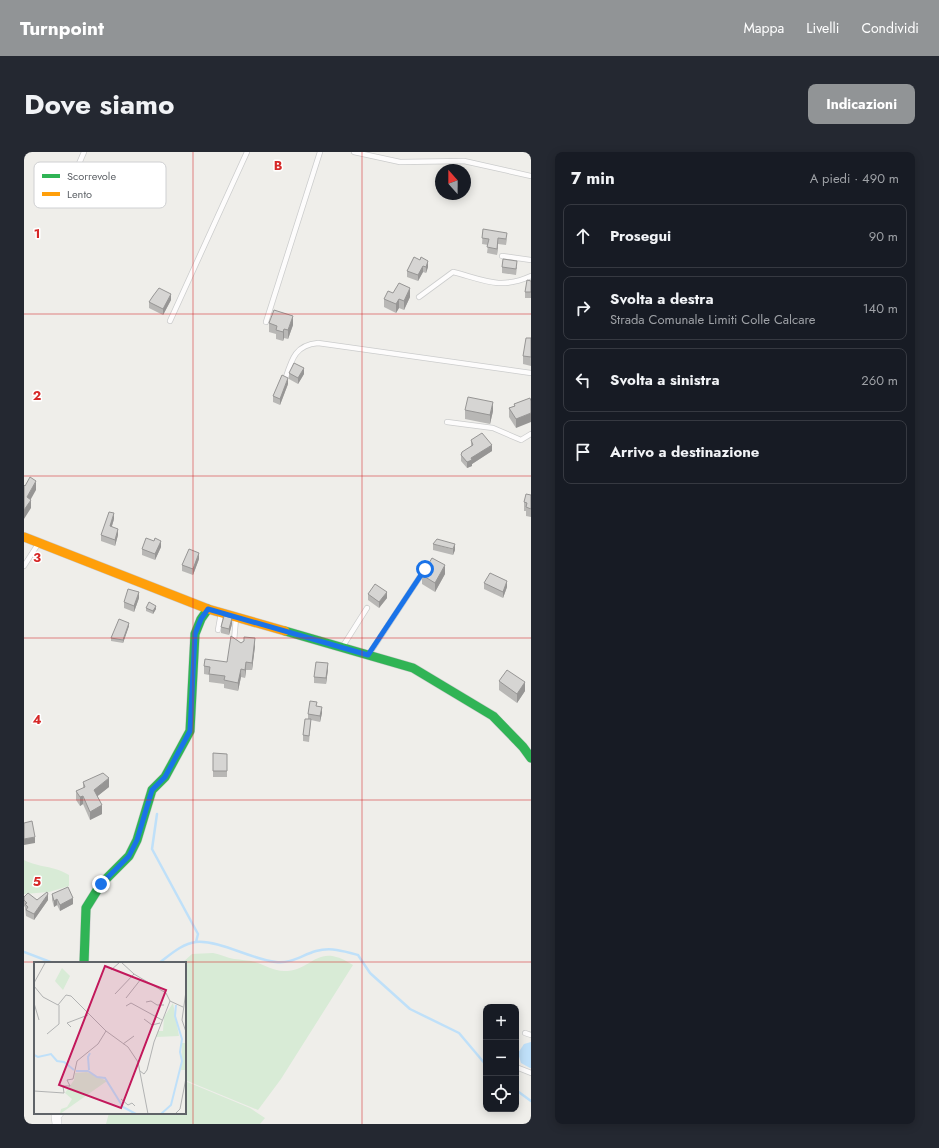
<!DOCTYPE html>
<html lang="it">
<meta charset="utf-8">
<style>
:root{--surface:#171b24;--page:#242831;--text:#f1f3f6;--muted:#9ea1a6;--line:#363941;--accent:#919496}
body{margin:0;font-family:Jost,sans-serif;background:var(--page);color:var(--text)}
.controls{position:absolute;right:12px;bottom:12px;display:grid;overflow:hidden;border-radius:8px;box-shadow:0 2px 10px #0003}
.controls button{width:36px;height:36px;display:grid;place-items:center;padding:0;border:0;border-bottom:1px solid var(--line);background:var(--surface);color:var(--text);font:20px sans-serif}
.compass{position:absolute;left:411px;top:12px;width:36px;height:36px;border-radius:50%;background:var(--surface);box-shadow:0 2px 10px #0003;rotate:339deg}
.stop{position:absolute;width:12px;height:12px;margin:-9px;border:3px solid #1a73e8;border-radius:50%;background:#fff}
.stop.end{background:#1a73e8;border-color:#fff;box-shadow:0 1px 4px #0008}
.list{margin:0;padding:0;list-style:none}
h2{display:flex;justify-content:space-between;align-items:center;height:52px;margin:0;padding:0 16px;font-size:17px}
h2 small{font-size:13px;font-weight:400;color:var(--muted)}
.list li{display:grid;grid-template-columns:26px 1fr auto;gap:12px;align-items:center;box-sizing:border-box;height:64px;margin:0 8px 8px;padding:0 8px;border:1px solid var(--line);border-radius:8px}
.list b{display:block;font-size:15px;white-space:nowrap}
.list p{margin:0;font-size:13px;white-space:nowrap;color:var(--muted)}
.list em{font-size:13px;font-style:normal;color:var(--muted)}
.icon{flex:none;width:22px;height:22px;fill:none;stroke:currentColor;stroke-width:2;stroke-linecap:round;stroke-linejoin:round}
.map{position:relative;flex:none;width:507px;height:972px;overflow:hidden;border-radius:8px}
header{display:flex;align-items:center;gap:24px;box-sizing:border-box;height:56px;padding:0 20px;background:var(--accent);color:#fff}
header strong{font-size:19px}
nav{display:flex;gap:22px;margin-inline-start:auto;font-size:14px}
.intro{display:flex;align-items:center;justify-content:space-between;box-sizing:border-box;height:96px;padding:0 24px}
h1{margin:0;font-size:28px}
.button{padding:10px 18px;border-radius:8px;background:var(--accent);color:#fff;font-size:14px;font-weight:700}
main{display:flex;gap:24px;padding:0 24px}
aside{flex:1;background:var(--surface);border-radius:8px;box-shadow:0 2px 10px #0003}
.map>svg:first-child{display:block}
.green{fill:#d8ebd6}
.water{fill:#bfe0f9}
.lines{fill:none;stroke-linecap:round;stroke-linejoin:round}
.stream{stroke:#bfe0f9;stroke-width:2.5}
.lane-casing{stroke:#cbcccc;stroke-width:6}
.street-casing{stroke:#cbcccc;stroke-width:10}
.fast-casing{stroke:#cacacb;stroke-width:10}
.slow-casing{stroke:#cacacb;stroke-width:10}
.lane{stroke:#fdfcfc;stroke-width:4.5}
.street{stroke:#fdfcfc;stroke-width:9}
.fast{stroke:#30b455;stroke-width:9}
.slow{stroke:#ff9f0a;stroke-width:9}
.wall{fill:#b8b7b5}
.shaded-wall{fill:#969594}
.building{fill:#d6d5d3;stroke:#969594}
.route{stroke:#1a73e8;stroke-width:5}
.grid{fill:none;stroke:#d62828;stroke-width:1;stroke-opacity:0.55}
.inset-river{fill:none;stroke:#bfe0f9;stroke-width:2}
.inset-road{fill:none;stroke:#b1b2b2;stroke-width:1}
.view{fill:#c2185b;fill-opacity:0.15;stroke:#c2185b;stroke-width:2}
.inset-edge{fill:none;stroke:#5f6368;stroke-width:2}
.key{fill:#fff;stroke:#cfd0d2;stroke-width:1}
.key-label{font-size:11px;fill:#5f6368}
.grid-label{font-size:13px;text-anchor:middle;font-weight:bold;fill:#d62828;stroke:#fff;stroke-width:3;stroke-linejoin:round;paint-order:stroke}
</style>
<header>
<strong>Turnpoint</strong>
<nav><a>Mappa</a><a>Livelli</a><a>Condividi</a></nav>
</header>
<div class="intro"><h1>Dove siamo</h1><a class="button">Indicazioni</a></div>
<main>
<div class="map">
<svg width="507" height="972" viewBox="0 0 507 972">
<rect width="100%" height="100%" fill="#efeeea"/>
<path class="green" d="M 0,708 C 16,716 28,713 45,723 L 45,734 L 25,740 L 0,742 Z
M 189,801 C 196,802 203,806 210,807 C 217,808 224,808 231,810 C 241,813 250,819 260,819 C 290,819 292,789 329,813 L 257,927 L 234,958 L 161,928 L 161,811 L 143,811 L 146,809 L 158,811 L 168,802 Z
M 161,929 L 226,956 L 241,966 L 236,972 L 82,972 L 85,961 L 161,961 Z"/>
<path class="water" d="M 507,890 L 507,916 L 506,916 L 497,911 L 494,901 L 500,892 Z"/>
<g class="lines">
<path class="stream" d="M 133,662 L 128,697 L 174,782 L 172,790
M 0,800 L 29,811
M 135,811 C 146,803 157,792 172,790 C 196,788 226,807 252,810 C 267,812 278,803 292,799 C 307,795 320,799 334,803 L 346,821 L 386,857 L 435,881 L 462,913
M 492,938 L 507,949"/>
<defs>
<path id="lane" d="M 330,0 L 376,10 L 440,9 L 507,24
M 54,14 L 60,0
M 478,104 L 507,108
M 395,145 L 429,120 C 460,128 476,138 507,124
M 146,169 L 223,0
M 242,170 L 296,0
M 262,225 C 268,206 272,193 294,191 L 507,221
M 423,270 L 469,276 L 497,288 L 507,282
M 0,414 L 14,392
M 194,478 L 197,461
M 212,491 L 210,489 L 212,466
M 319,494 L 343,456
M 345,502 L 401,417
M 501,881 L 507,883
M 492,915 L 507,921"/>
<path id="street" d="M 33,972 L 32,964 L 35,961"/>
<path id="fast" d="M 261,479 L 389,516 L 469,564 L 499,595 L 507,606
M 60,811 L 62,756 L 77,732 L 105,704 L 113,688 L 128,638 L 141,625 L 166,579 L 171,482 L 177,467 L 184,457"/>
<path id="slow" d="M 0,385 L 184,457 L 261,479"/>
</defs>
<use href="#lane" class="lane-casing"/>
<use href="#street" class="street-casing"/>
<use href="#fast" class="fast-casing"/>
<use href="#slow" class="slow-casing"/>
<use href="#lane" class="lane"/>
<use href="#street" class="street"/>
<use href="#fast" class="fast"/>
<use href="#slow" class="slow"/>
</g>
<path class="wall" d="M 44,21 L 68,28 L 61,44 L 44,37 Z
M 459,77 L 483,87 L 482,93 L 474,92 L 473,103 L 463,101 L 464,93 L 458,92 Z
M 390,105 L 404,115 L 402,121 L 399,120 L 394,129 L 383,125 L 383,119 Z
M 478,115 L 493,115 L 492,123 L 478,121 Z
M 507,129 L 507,146 L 501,146 L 501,140 Z
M 369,141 L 386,145 L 380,158 L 375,156 L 372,161 L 360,155 L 360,147 Z
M 147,148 L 139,163 L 125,156 L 125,150 Z
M 245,171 L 269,173 L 264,187 L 260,186 L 259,189 L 252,187 L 252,182 L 245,180 Z
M 507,186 L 507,214 L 499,212 L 499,204 Z
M 265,221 L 280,222 L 274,232 L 265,227 Z
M 264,232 L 256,253 L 249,250 L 249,244 Z
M 506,246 L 492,276 L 485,265 L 485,256 L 490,254 L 490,252 Z
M 441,258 L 469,259 L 466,272 L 441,267 Z
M 447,288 L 468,299 L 448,312 L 448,314 L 443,316 L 437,309 L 437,303 L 447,294 Z
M 507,343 L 507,365 L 502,364 L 502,359 L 500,359 L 500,350 Z
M 90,367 L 88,374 L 94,383 L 91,394 L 77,389 L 77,383 Z
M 409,392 L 431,398 L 429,403 L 409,398 Z
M 137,395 L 131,408 L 118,403 L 118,397 Z
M 175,407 L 169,423 L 158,419 L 158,413 Z
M 421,422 L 411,440 L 398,432 L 398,423 Z
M 460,431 L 483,435 L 479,446 L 460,437 Z
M 344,442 L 363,446 L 355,456 L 344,448 Z
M 115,446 L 110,460 L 100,456 L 100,450 Z
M 122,456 L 132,457 L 129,462 L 122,459 Z
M 208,472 L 205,483 L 197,481 L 197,475 Z
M 105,474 L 99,491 L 87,489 L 87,486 Z
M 217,491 L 231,494 L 228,518 L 222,518 L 221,526 L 217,525 L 214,539 L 200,536 L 200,532 L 185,530 L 185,523 L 180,522 L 180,514 L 203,510 Z
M 304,517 L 302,532 L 290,531 L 290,525 Z
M 475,529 L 501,539 L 493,551 L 475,538 Z
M 293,554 L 298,561 L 296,570 L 287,568 L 285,590 L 279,589 L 279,583 L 284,567 L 284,562 Z
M 189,601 L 203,602 L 203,625 L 189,625 Z
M 59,630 L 85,635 L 73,644 L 78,662 L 66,668 L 59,652 L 56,654 L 52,648 L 52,639 L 59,636 Z
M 28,742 L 49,752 L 36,759 L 33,753 L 30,755 L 28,748 Z
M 0,745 L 13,748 L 24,748 L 10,768 L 2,764 L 1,755 L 0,754 Z"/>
<path class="shaded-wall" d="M 68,19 L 68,28 L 61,44 L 61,35 Z
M 474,86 L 474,92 L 473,103 L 473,97 Z
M 404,109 L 404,115 L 402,121 L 402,115 Z
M 399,114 L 399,120 L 394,129 L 394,123 Z
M 386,136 L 386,145 L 380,158 L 380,149 Z
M 147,142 L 147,148 L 139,163 L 139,157 Z
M 375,147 L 375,156 L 372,161 L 372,152 Z
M 269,164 L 269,173 L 264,187 L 264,178 Z
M 260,177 L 260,186 L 259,189 L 259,180 Z
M 280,216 L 280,222 L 274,232 L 274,226 Z
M 264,226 L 264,232 L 256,253 L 256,247 Z
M 469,250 L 469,259 L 466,272 L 466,263 Z
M 507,261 L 507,270 L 492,276 L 492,267 Z
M 468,293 L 468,299 L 448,312 L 448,314 L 443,316 L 443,310 L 447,306 Z
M 12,329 L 12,338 L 3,354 L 3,345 Z
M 7,348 L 7,356 L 0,367 L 0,358 Z
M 90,361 L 90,367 L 86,380 L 86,374 Z
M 94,377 L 94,383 L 91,394 L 91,388 Z
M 137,389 L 137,395 L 131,408 L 131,402 Z
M 431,392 L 431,398 L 429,403 L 429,397 Z
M 175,401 L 175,407 L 169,423 L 169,417 Z
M 421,413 L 421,422 L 411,440 L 411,431 Z
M 483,429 L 483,435 L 479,446 L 479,440 Z
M 115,440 L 115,446 L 110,460 L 110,454 Z
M 363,440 L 363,446 L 355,456 L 355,450 Z
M 132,454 L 132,457 L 129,462 L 129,459 Z
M 208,466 L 208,472 L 205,483 L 205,477 Z
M 105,471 L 105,474 L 99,491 L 99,488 Z
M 231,486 L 231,494 L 228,518 L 228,511 Z
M 222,510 L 222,518 L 221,526 L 221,518 Z
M 304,511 L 304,517 L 302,532 L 302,526 Z
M 217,517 L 217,525 L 214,539 L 214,531 Z
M 501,530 L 501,539 L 493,551 L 493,542 Z
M 298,555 L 298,561 L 296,570 L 296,564 Z
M 85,626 L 85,635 L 70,647 L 70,638 Z
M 59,644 L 59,652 L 56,654 L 56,645 Z
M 78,653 L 78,662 L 66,668 L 66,660 Z
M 11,685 L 11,691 L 0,693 L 0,687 Z
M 24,742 L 24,748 L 10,768 L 10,762 Z
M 49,746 L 49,752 L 36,759 L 36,753 Z
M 33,747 L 33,753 L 30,755 L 30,749 Z"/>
<path class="building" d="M 459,77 L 483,81 L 482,87 L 474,86 L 473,97 L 463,95 L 465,87 L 458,86 Z
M 390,105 L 396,108 L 397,105 L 404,109 L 402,115 L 399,114 L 394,123 L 383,119 Z
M 479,107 L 493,109 L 492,117 L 478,115 Z
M 503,128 L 507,129 L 507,140 L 501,140 Z
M 375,131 L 386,136 L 380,149 L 375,147 L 372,152 L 360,147 L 364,139 L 369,141 Z
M 135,136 L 147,142 L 139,157 L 125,150 L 129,144 Z
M 250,158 L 269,164 L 264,178 L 260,177 L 259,180 L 252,178 L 253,174 L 245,171 Z
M 502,186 L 507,186 L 507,205 L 499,204 Z
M 270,211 L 280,216 L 274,226 L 265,221 Z
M 258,223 L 264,226 L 256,247 L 249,244 Z
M 444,245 L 469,250 L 466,263 L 441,258 Z
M 506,246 L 507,249 L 507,261 L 492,267 L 485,256 L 491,254 L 490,252 Z
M 458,281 L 468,293 L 447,306 L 448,308 L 443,310 L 437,303 L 438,300 L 449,293 L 447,288 Z
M 6,325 L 12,329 L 3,345 L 7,348 L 0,358 L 0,333 L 1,334 Z
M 502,342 L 507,343 L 507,357 L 502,355 L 503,351 L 500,350 Z
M 85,360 L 90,361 L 86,374 L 94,377 L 91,388 L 77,383 Z
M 122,386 L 130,389 L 131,386 L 137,389 L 131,402 L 118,397 Z
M 413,387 L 431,392 L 429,397 L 409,392 Z
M 165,397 L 175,401 L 169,417 L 158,413 Z
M 408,406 L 421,413 L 411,431 L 398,423 Z
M 466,421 L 483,429 L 479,440 L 460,431 Z
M 351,432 L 363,440 L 355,450 L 344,442 Z
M 104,437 L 115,440 L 110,454 L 100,450 Z
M 125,450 L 132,454 L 129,459 L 122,456 Z
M 200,464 L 208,466 L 205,477 L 197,475 Z
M 95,467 L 105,471 L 99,488 L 87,486 Z
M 207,484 L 217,491 L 220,489 L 220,485 L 231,486 L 228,511 L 222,510 L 221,518 L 217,517 L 214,531 L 200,528 L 201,524 L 185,522 L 186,515 L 180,514 L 181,507 L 203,510 Z
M 292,510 L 304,511 L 302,526 L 290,525 Z
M 483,518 L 501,530 L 493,542 L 475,529 Z
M 286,549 L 293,550 L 292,554 L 298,555 L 296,564 L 284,562 Z
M 281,567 L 287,567 L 285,584 L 279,583 Z
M 189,601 L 203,602 L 203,619 L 189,619 Z
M 79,621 L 85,626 L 70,638 L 78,653 L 66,660 L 59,644 L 56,645 L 52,639 L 61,635 L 59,630 Z
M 8,669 L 11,685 L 0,687 L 0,671 Z
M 44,735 L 49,746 L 36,753 L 33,747 L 30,749 L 28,742 Z
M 23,740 L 24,742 L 10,762 L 2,758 L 4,755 L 1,752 L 3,751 L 0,748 L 0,745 L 4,741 L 13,748 Z"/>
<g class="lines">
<path class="route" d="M 77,732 L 105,704 L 113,688 L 128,638 L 141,625 L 166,579 L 171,482 L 177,467 L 184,457 L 344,503 L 401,417"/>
</g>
<path class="grid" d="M 169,0 L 169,972M 338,0 L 338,972M 0,162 L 507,162M 0,324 L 507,324M 0,486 L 507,486M 0,648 L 507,648M 0,810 L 507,810"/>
<g transform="translate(10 810)">
<rect width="152" height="152" fill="#efeeea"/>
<path d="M 28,6 L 36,14 L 29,28 L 21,19 ZM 139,41 L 145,74 L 122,75 L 124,69 L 129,69 L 130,55 ZM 148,81 L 152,81 L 152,108 L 147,108 ZM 53,110 L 73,119 L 26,152 L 27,147 L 33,145 L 38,137 L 31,131 L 40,118 L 41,111 Z" fill="#d8ebd6"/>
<path class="inset-river" d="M 0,93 L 4,95 L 17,92 L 23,99 L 30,100 L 40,108M 55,108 L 54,95 L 56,91M 42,109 L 54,109 L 63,115 L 71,116 L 89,145 L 102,152M 127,152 L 137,143 L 148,99 L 146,90 L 148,77 L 141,54 L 142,43"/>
<path class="inset-road" d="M 87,0 L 100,12M 77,8 L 86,0M 0,21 L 11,1M 0,24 L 9,35 L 24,43 L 32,33 L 37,34 L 72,69 L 94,85 L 104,100 L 114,152M 152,29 L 148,58 L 152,70M 81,32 L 100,12 L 132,31 L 136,39M 92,36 L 107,17M 112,40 L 117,39 L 123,43 L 130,43M 0,41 L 5,58M 92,44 L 97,41 L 128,58M 110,57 L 118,63 L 126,61M 37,65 L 33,61 L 54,53M 13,72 L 25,62 L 25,43M 89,82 L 100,74M 106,109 L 110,112 L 113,108 L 120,80 L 136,39 L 149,45M 0,129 L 30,131 L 29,124 L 36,124 L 33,118 L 39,117 L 43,99 L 64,82 L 72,69M 87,137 L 94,143 L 98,141 L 101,144M 141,152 L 146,147 L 152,116"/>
<path class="view" d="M 71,4 L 132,28 L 87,146 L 25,123 Z"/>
<rect width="152" height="152" class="inset-edge"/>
</g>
<rect x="10" y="10" width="132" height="46" rx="6" class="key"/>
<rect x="18" y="22" width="18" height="4" fill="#30b455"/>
<rect x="18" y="40" width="18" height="4" fill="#ff9f0a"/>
<g class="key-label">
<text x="43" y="28">Scorrevole</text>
<text x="43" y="46">Lento</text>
</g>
<g class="grid-label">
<text x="254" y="18">B</text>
<text x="13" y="86">1</text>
<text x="13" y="248">2</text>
<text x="13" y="410">3</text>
<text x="13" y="572">4</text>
<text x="13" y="734">5</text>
</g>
</svg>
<div class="controls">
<button>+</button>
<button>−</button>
<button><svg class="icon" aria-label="locate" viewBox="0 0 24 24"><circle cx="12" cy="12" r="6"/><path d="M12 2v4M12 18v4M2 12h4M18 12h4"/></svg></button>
</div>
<svg class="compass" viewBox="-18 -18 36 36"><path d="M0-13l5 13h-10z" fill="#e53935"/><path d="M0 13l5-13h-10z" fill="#9ea1a6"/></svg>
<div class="stop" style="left:401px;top:417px"></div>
<div class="stop end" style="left:77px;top:732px"></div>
</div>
<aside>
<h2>7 min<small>A piedi · 490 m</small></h2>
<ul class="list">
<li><svg class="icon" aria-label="ahead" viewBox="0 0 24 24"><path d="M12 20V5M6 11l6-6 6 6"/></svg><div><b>Prosegui</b></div><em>90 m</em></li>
<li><svg class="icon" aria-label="right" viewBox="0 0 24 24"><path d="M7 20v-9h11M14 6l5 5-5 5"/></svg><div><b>Svolta a destra</b><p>Strada Comunale Limiti Colle Calcare</p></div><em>140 m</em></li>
<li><svg class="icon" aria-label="left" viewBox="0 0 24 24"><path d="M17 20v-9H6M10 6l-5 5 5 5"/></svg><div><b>Svolta a sinistra</b></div><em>260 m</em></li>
<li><svg class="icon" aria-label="arrive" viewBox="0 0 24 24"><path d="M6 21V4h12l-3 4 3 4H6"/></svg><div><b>Arrivo a destinazione</b></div></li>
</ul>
</aside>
</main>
